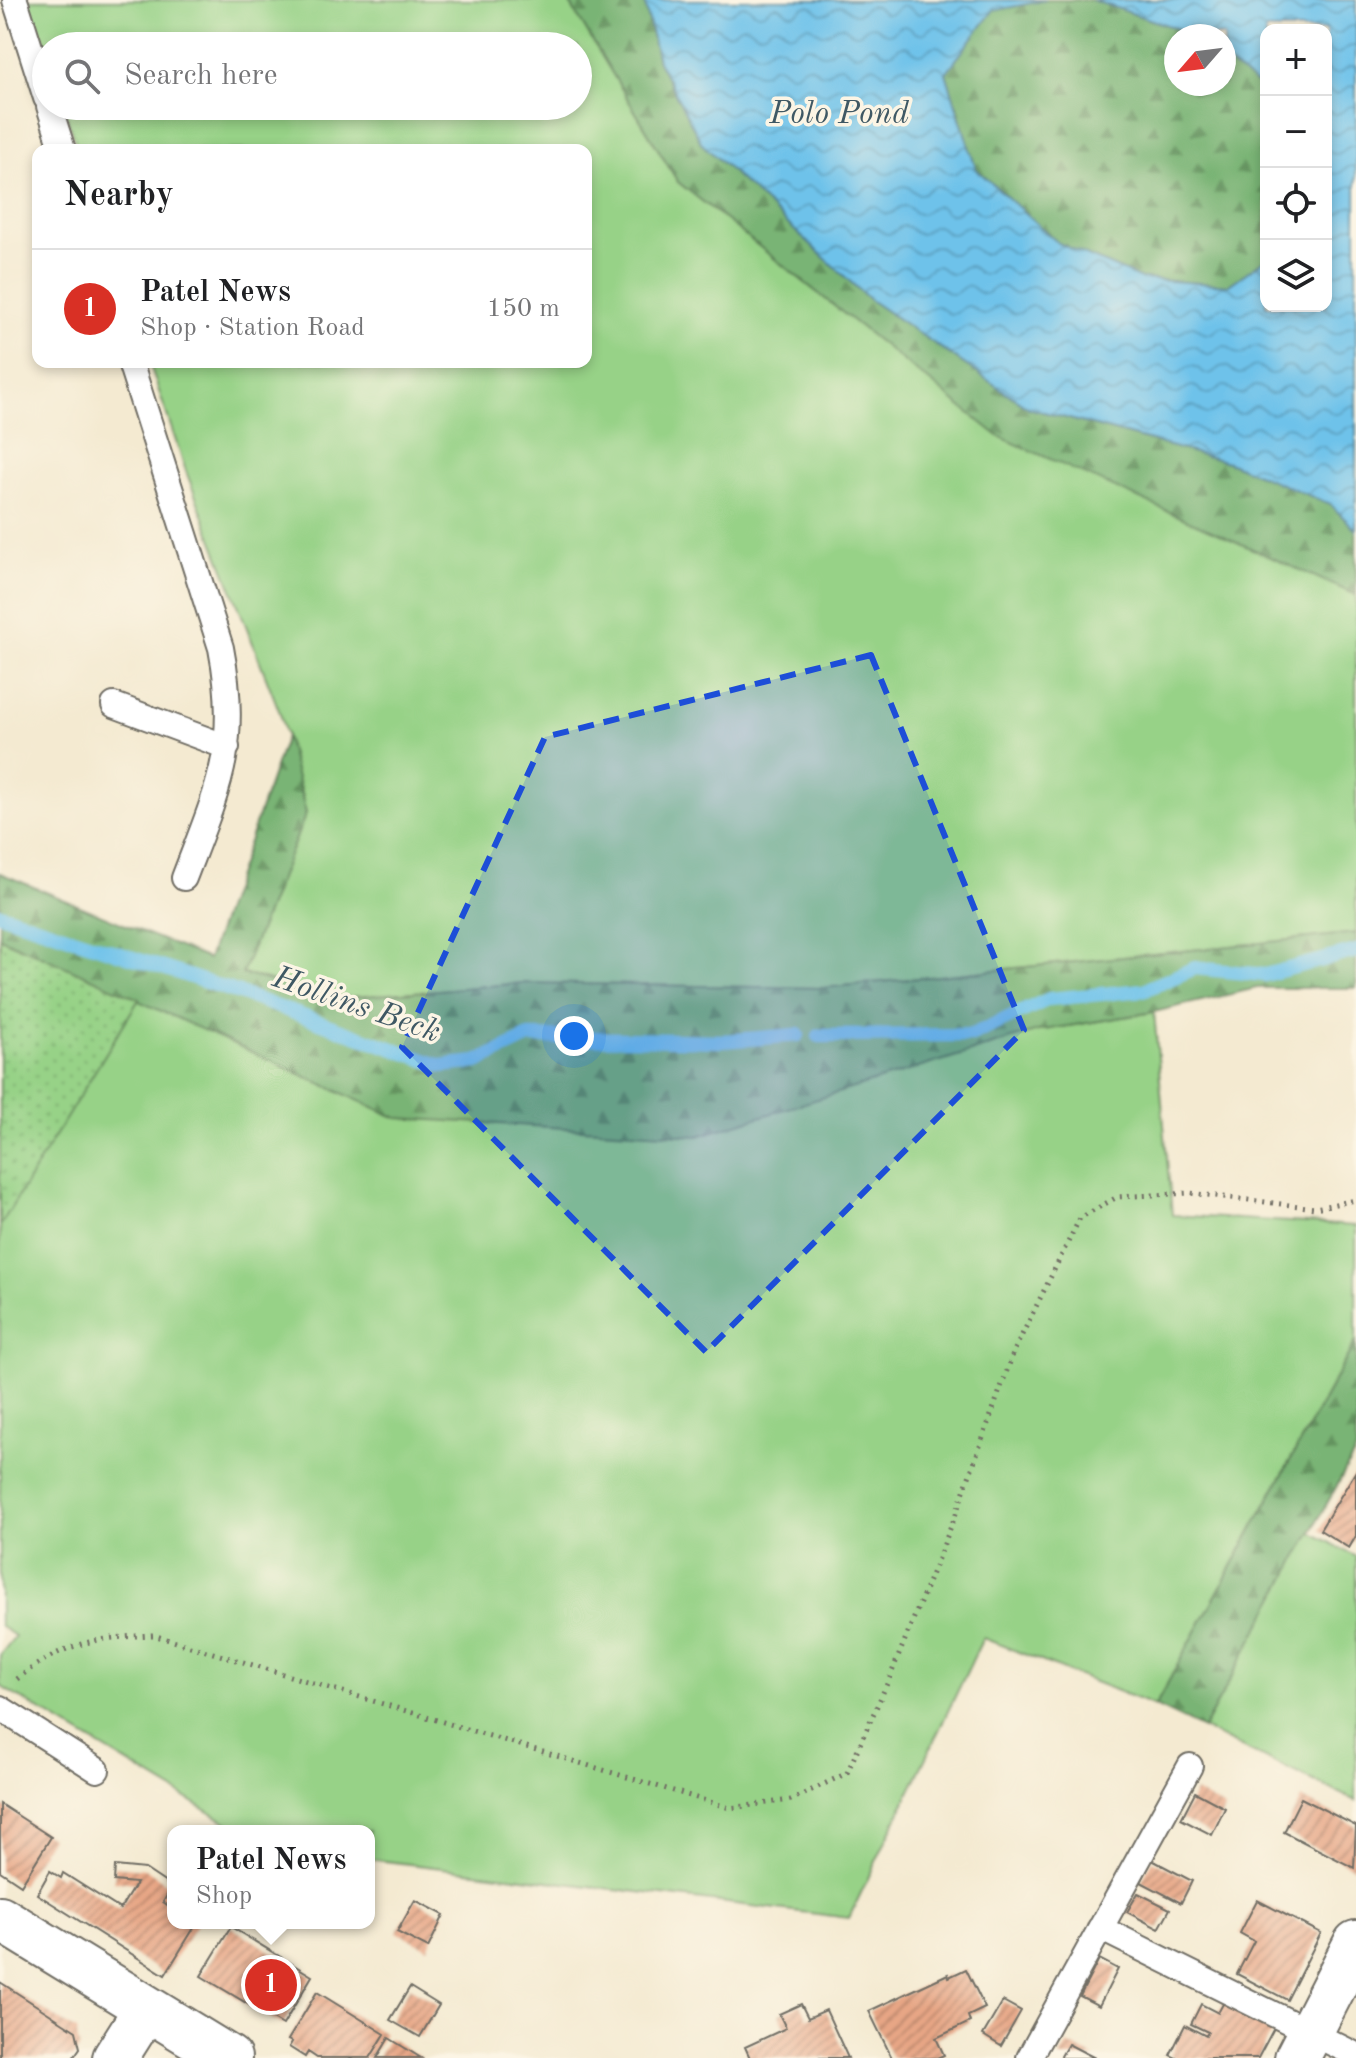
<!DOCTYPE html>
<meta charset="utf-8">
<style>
:root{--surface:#fff;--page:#f6f6f6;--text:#202124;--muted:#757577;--line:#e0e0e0;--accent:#d93025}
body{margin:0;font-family:"Old Standard TT",serif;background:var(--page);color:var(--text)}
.controls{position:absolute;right:24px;top:24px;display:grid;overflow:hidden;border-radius:16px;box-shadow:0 4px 12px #0003}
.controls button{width:72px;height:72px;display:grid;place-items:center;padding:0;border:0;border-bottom:2px solid var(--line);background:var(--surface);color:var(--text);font:40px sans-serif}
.compass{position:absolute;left:1164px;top:24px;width:72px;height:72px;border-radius:50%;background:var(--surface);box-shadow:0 4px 12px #0003;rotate:242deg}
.you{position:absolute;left:574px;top:1036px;width:28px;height:28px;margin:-20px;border:6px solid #fff;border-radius:50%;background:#1a73e8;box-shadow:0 0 0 12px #1a73e833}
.badge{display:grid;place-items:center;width:52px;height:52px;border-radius:50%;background:var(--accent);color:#fff;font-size:26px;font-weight:700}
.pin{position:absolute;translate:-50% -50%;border:4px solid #fff;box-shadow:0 2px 8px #0006}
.popup{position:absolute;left:167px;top:1825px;width:208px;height:104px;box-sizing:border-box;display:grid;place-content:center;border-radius:16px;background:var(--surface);filter:drop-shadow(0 2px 6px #0005);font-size:26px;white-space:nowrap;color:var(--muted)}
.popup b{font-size:30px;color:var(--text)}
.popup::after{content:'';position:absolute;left:50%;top:100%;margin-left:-16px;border:16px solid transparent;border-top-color:var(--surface)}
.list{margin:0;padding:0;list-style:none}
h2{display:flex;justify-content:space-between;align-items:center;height:104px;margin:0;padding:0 32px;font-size:34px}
h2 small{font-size:26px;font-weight:400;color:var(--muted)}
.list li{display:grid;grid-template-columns:52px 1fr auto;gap:24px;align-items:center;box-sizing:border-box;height:120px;padding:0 32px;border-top:2px solid var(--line)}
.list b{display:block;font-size:30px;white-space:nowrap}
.list p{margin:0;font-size:26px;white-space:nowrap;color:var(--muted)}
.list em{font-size:26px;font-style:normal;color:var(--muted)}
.icon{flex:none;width:44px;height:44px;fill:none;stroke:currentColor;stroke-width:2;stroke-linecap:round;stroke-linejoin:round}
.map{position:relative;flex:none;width:1356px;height:2058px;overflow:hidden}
.search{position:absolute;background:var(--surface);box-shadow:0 4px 12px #0003;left:32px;top:32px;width:560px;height:88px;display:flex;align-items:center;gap:20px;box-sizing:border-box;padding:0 28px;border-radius:44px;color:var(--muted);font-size:30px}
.panel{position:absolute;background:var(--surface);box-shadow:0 4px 12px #0003;left:32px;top:144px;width:560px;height:224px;border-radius:16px}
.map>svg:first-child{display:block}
.grass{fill:#97d287;stroke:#617e59;stroke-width:2}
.forest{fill:url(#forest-firs);stroke:#527050;stroke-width:2}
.park{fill:url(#park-dots);stroke:#617e59;stroke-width:2}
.water{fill:url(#water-waves);stroke:#4c768a;stroke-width:2}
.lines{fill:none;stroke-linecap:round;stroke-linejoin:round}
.stream{stroke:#6ec2ea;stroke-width:14}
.building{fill:url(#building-hatch)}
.service-casing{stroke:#716e65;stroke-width:28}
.minor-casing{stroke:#716e65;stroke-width:48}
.tertiary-casing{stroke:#716e65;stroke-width:48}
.path{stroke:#716e65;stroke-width:5;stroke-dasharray:2 6;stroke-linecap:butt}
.service{stroke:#fff;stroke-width:24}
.minor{stroke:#fff;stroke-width:44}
.tertiary{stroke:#fff;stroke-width:44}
.marked{fill:#1d4ed8;fill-opacity:0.2;stroke:#1d4ed8;stroke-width:6;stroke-dasharray:16 10;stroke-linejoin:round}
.labels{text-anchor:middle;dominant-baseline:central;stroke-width:7;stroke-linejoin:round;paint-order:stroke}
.water-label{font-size:32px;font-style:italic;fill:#3f5864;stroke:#fcf5e5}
</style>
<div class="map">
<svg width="1356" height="2058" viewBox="0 0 1356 2058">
<defs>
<pattern id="forest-firs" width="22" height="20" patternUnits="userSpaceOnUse" patternTransform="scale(2)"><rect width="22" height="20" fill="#79b474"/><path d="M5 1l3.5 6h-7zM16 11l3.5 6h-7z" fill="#63935f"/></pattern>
<pattern id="park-dots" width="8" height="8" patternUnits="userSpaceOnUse" patternTransform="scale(2)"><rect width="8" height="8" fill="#97d287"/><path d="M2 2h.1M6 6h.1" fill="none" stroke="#82b475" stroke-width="1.8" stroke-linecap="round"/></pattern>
<pattern id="water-waves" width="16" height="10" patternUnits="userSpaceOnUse" patternTransform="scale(2)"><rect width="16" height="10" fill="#6ec2ea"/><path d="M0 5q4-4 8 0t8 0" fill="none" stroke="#5b9ebe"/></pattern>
<pattern id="building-hatch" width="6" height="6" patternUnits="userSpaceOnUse" patternTransform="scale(2)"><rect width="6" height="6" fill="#e7a685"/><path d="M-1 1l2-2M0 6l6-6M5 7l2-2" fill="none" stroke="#bb876d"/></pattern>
</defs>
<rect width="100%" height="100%" fill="#fcf5e5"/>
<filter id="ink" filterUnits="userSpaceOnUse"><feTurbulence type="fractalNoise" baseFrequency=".0125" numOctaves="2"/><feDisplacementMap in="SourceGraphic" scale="16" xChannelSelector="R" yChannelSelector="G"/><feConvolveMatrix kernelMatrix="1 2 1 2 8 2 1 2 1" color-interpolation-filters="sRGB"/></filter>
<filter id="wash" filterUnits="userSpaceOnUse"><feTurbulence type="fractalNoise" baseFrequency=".006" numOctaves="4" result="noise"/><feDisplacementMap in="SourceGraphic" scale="32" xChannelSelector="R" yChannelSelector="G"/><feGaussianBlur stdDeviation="1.8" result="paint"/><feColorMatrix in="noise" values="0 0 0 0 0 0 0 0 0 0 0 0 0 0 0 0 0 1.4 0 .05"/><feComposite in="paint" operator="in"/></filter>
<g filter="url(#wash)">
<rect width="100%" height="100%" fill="#f4ead1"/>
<path class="grass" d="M 28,0 L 568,0 L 678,182 L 986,426 L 1356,595 L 1356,933 L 823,988 L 524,983 L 340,998 L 242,974 L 306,813 L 280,713 L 187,474 L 149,362 L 586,362 L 586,150 L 78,150 L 63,106 L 578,106 L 578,46 L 46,46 L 46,54 Z
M 139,999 L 397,1118 L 1038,1031 L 1154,1012 L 1172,1215 L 1356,1226 L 1356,1341 L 1155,1706 L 983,1638 L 849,1918 L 369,1859 L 369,1831 L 241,1831 L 0,1686 L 0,1655 L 15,1636 L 0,1626 L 0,1222 Z
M 1311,1532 L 1356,1557 L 1356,1801 L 1203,1729 Z"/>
<path class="forest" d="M 568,0 L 644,0 L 658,61 L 702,144 L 870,300 L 1029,408 L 1228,462 L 1330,504 L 1356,530 L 1356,595 L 998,436 L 678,182 Z
M 1046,0 L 1092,0 L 1185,31 L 1191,36 L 1176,36 L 1176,84 L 1224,84 L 1224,60 L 1266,91 L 1266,259 L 1229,285 L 1141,279 L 1058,243 L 976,169 L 946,73 L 993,10 Z
M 286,736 L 306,813 L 242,974 L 340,998 L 524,983 L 823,988 L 1356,933 L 1356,988 L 1257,988 L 1154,1012 L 1038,1031 L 698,1136 L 397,1118 L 0,938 L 0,873 L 208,959 Z
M 1356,1341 L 1356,1451 L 1203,1729 L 1155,1706 Z"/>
<path class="park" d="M 0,938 L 139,999 L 0,1226 Z"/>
<path class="water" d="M 644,0 L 1046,0 L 993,11 L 946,73 L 976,169 L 1058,243 L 1141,279 L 1229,285 L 1266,259 L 1266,306 L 1326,306 L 1326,30 L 1266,30 L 1266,91 L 1224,60 L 1224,36 L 1191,36 L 1185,31 L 1092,0 L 1356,0 L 1356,530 L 1330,504 L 1228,462 L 1029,408 L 870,300 L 702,144 L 658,61 Z"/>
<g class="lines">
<path class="stream" d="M 0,914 L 239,993 L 441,1066 L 477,1062 L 529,1037 L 723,1041 L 798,1035
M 819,1036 L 972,1035 L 1049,999 L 1144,990 L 1195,968 L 1265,975 L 1356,951"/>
</g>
<g id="blocks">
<path class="building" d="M 1356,1471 L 1356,1536 L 1349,1548 L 1320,1530 Z
M 1195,1792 L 1225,1808 L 1212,1835 L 1181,1819 Z
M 1301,1798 L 1356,1826 L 1354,1868 L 1284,1832 Z
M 0,1804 L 51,1837 L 21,1885 L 0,1871 Z
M 1152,1860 L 1192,1881 L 1181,1903 L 1141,1882 Z
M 115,1866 L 145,1869 L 172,1887 L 163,1902 L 173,1909 L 173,1923 L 197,1923 L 165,1975 L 37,1894 L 50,1871 L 61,1878 L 63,1873 L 120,1909 L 136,1883 L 114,1881 Z
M 1138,1893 L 1170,1909 L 1159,1929 L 1127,1912 Z
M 415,1900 L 444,1915 L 428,1948 L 397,1932 Z
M 1257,1900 L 1321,1933 L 1287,2000 L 1237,1974 L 1254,1941 L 1240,1933 Z
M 231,1927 L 312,1976 L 283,2025 L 201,1976 Z
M 1099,1959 L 1118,1969 L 1099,2006 L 1080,1996 Z
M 966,1969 L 985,2008 L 968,2016 L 970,2022 L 936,2038 L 944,2055 L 937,2058 L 892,2058 L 869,2011 L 948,1974 L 949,1977 Z
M 0,1982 L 76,2031 L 80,2048 L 73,2058 L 0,2058 Z
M 410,1987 L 439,2005 L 420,2037 L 390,2020 Z
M 317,1992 L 385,2034 L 370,2058 L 317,2058 L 308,2052 L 305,2057 L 289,2047 L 292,2042 L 288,2040 Z
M 1003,2001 L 1021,2011 L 1001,2046 L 983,2035 Z
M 1224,2002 L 1274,2028 L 1258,2058 L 1176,2058 L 1170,2055 L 1185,2025 L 1206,2036 L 1208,2032 L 1191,2024 L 1201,2004 L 1218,2013 Z
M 801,2004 L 808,2018 L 826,2010 L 848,2058 L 750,2058 L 745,2047 L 786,2028 L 779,2014 Z
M 389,2038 L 421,2058 L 377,2058 Z
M 1068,2044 L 1095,2058 L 1060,2058 Z"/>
</g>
</g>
<g filter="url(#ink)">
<use href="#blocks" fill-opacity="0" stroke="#716e65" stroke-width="2"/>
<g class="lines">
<defs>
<path id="service" d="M 15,0 L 46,98
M 49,106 L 63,150
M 130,362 L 221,648 C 240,746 218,789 184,878
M 114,705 L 227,747
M 0,1708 L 97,1770
M 1100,1928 L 1356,2055
M 1029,2058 L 1190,1766"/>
<path id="minor" d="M 115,2058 L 146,2009
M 1297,2058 L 1356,1943"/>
<path id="tertiary" d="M 0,1918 L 229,2058"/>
</defs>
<use href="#service" class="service-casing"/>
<use href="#minor" class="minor-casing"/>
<use href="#tertiary" class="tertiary-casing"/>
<path class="path" d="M 17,1679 C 64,1642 95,1638 153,1635 L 730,1808 L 791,1800 L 847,1773 L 890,1677 L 954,1519 L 1014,1351 L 1080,1218 L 1117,1197 L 1190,1193 L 1315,1208 L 1356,1200"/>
<use href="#service" class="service"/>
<use href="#minor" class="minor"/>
<use href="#tertiary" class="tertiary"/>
</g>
</g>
<path class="marked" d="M 871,655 L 1024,1030 L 706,1352 L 402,1047 L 545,737 Z"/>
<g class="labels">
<g class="water-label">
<text x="839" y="115">Polo Pond</text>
<text transform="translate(356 1006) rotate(19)">Hollins Beck</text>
</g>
</g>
</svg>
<div class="controls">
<button>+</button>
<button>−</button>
<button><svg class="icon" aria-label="locate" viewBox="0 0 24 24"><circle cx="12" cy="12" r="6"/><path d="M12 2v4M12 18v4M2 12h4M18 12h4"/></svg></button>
<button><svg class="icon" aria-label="layers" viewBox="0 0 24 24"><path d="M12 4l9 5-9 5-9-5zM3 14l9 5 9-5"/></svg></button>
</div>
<svg class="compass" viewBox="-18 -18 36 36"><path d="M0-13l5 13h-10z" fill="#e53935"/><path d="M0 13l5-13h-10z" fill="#757577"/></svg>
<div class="you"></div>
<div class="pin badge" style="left:271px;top:1985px">1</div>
<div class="popup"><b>Patel News</b>Shop</div>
<div class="search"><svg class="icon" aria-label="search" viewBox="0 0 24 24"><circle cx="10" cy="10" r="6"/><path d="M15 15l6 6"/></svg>Search here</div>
<section class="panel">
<h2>Nearby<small></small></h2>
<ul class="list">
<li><span class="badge">1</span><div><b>Patel News</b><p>Shop · Station Road</p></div><em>150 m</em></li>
</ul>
</section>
</div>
